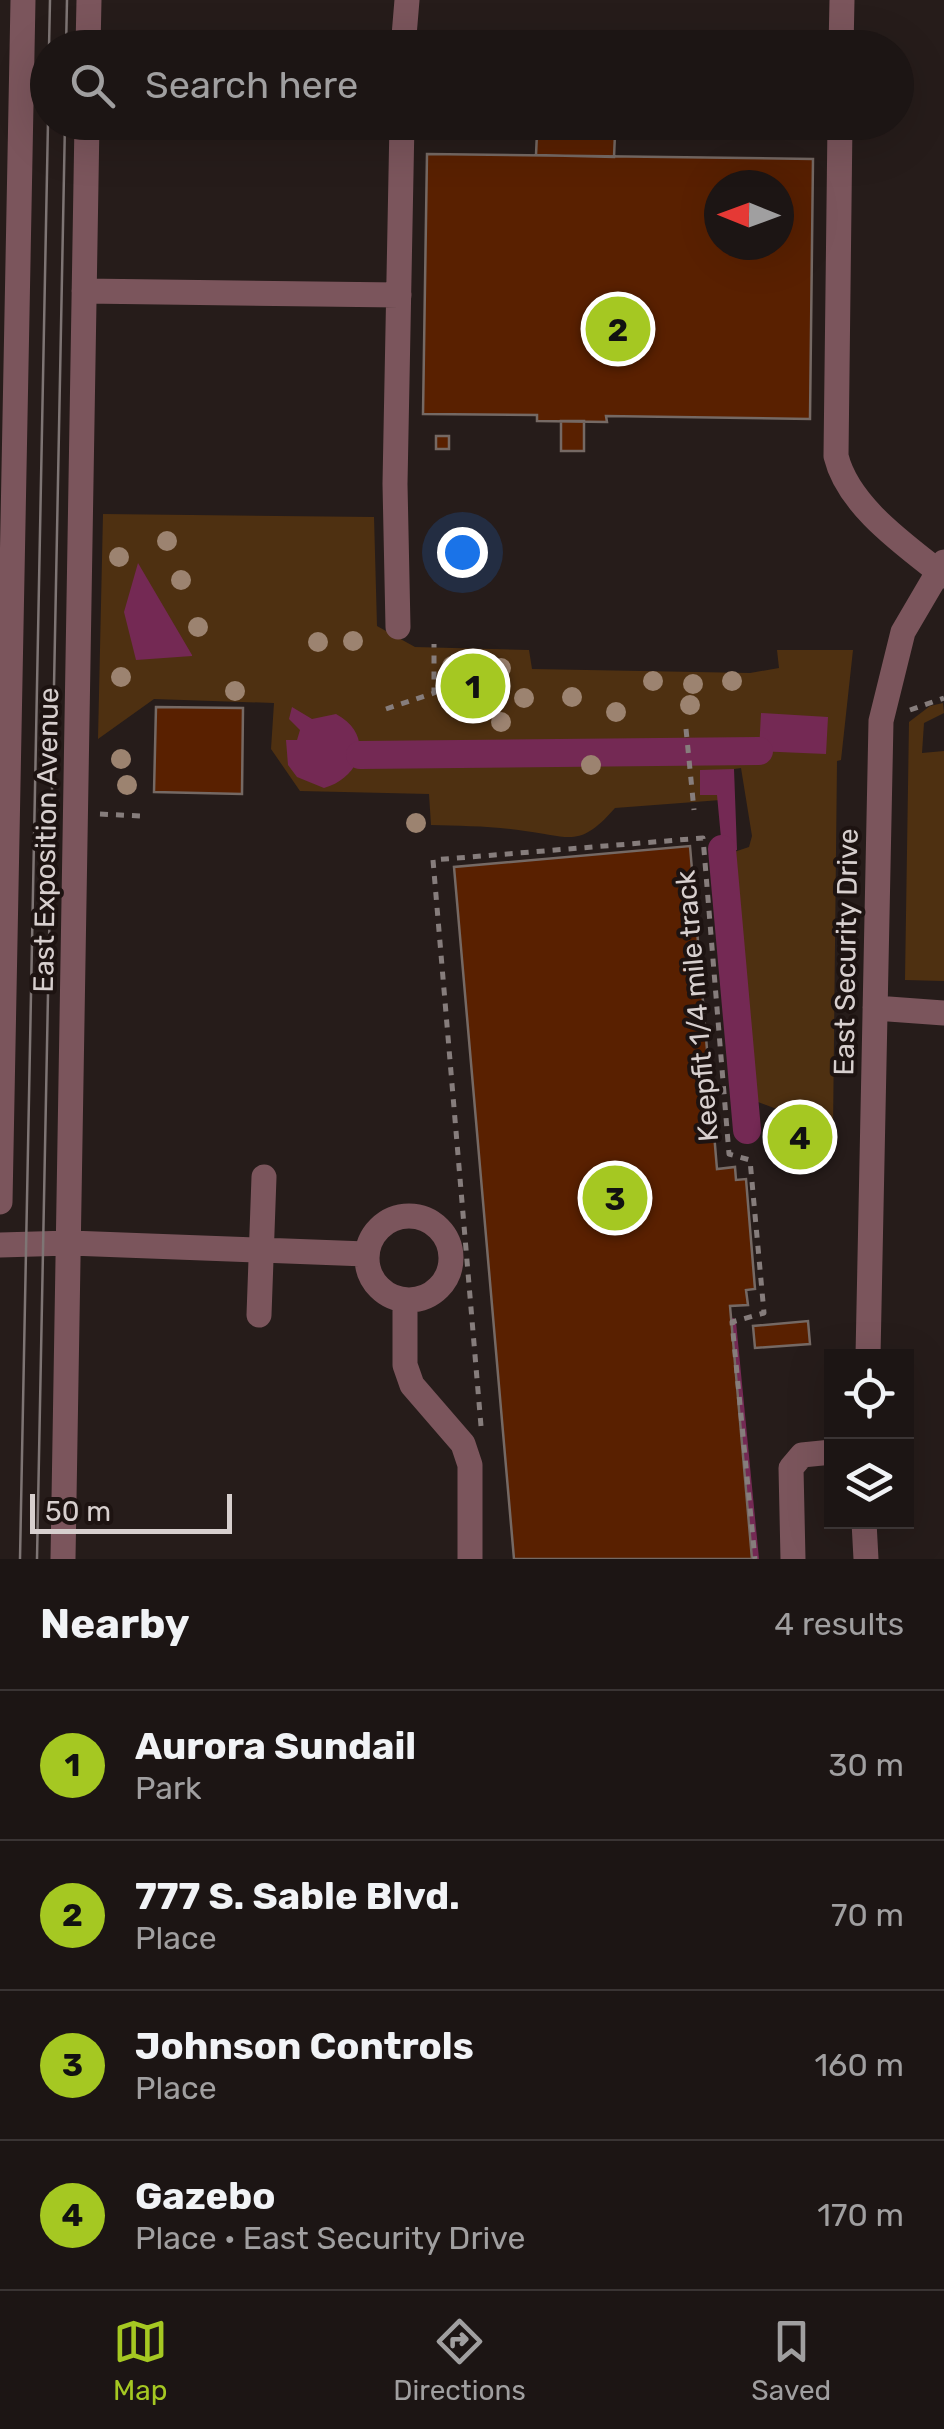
<!DOCTYPE html>
<meta charset="utf-8">
<style>
:root{--surface:#1c1514;--page:#251e1d;--text:#f1f3f6;--muted:#a09fa0;--line:#3a3434;--accent:#a5c822}
body{margin:0;font-family:Rubik,sans-serif;background:var(--page);color:var(--text)}
.controls{position:absolute;right:30px;bottom:30px;display:grid;overflow:hidden;border-radius:0px;box-shadow:0 10px 40px #0002}
.controls button{width:90px;height:90px;display:grid;place-items:center;padding:0;border:0;border-bottom:2px solid var(--line);background:var(--surface);color:var(--text);font:50px sans-serif}
.compass{position:absolute;left:704px;top:170px;width:90px;height:90px;border-radius:50%;background:var(--surface);box-shadow:0 10px 40px #0002;rotate:271deg}
.scale{position:absolute;left:30px;bottom:25px;width:202px;box-sizing:border-box;padding-left:10px;border:5px solid #d7cfce;border-top:0;font-size:28px;line-height:35px;white-space:nowrap;color:#d7cfce;-webkit-text-stroke:8px #1d1311;paint-order:stroke}
.you{position:absolute;left:462px;top:552px;width:35px;height:35px;margin:-25px;border:8px solid #fff;border-radius:50%;background:#1a73e8;box-shadow:0 0 0 15px #1a73e833}
.badge{display:grid;place-items:center;width:65px;height:65px;border-radius:50%;background:var(--accent);color:#111;font-size:32px;font-weight:700}
.pin{position:absolute;translate:-50% -50%;border:5px solid #fff;box-shadow:0 2px 10px #0006}
.list{margin:0;padding:0;list-style:none}
h2{display:flex;justify-content:space-between;align-items:center;height:130px;margin:0;padding:0 40px;font-size:42px}
h2 small{font-size:32px;font-weight:400;color:var(--muted)}
.list li{display:grid;grid-template-columns:65px 1fr auto;gap:30px;align-items:center;box-sizing:border-box;height:150px;padding:0 40px;border-top:2px solid var(--line)}
.list b{display:block;font-size:38px;white-space:nowrap}
.list p{margin:0;font-size:32px;white-space:nowrap;color:var(--muted)}
.list em{font-size:32px;font-style:normal;color:var(--muted)}
.icon{flex:none;width:55px;height:55px;fill:none;stroke:currentColor;stroke-width:2;stroke-linecap:round;stroke-linejoin:round}
.map{position:relative;flex:none;width:944px;height:1559px;overflow:hidden}
.search{position:absolute;background:var(--surface);box-shadow:0 10px 40px #0002;left:30px;right:30px;top:30px;height:110px;display:flex;align-items:center;gap:25px;box-sizing:border-box;padding:0 35px;border-radius:55px;color:var(--muted);font-size:38px}
.sheet{height:730px;background:var(--surface)}
nav{display:flex;justify-content:space-around;align-items:center;box-sizing:border-box;height:140px;border-top:2px solid var(--line);background:var(--surface);font-size:28px;color:var(--muted)}
nav a{display:grid;justify-items:center;gap:5px}
nav .on{color:var(--accent)}
.map>svg:first-child{display:block}
.green{fill:#4e3011}
.water{fill:#742954}
.lines{fill:none;stroke-linecap:round;stroke-linejoin:round}
.stream{stroke:#742954;stroke-width:8}
.canal{stroke:#742954;stroke-width:28}
.building{fill:#592000;stroke:#756964;stroke-width:2.5;fill-rule:evenodd}
.path{stroke:#867d7c;stroke-width:5;stroke-dasharray:8 8;stroke-linecap:butt}
.minor{stroke:#7b555c;stroke-width:25}
.tram{stroke:#7e7574;stroke-width:2.5}
.tree{fill:#9c8370}
.labels{text-anchor:middle;dominant-baseline:central;stroke-width:8;stroke-linejoin:round;paint-order:stroke}
.street-label{font-size:28px;fill:#d7cfce;stroke:#1d1311}
</style>
<div class="map">
<svg width="944" height="1559" viewBox="0 0 944 1559">
<rect width="100%" height="100%" fill="#261c1a"/>
<path class="green" d="M 103,514 L 374,517 L 377,626 L 415,647 L 529,650 L 532,669 L 750,673 L 779,668 L 777,650 L 853,650 L 841,760 L 837,761 L 833,1130 L 750,1099 L 728,854 L 749,847 L 752,836 L 741,768 L 734,769 L 734,799 L 615,808 C 580,848 571,837 525,831 C 495,826 462,826 431,825 L 429,794 L 300,791 L 271,749 L 274,703 L 154,699 L 98,739 Z
M 943,703 L 944,713 L 924,723 L 922,753 L 944,751 L 944,981 L 905,980 L 909,722 L 930,706 Z"/>
<path class="water" d="M 138,563 L 192,655 L 192,656 L 136,660 L 124,612 Z
M 292,707 L 312,719 L 336,714 C 375,735 362,777 324,788 L 297,777 L 288,765 L 286,740 L 297,740 L 300,730 L 289,719 Z
M 761,713 L 828,717 L 826,754 L 759,751 Z
M 734,769 L 737,850 L 722,849 L 717,795 L 700,795 L 700,770 Z"/>
<g class="lines">
<path class="stream" d="M 732,1322 L 755,1559"/>
<path class="canal" d="M 360,755 L 759,751
M 722,849 L 747,1130"/>
</g>
<path class="building" d="M 537,133 L 615,134 L 614,157 L 536,155 Z
M 427,154 L 813,159 L 810,419 L 606,416 L 607,422 L 537,421 L 537,415 L 423,414 ZM 719,185 L 779,185 L 779,245 L 719,245 Z
M 561,421 L 584,421 L 584,451 L 561,451 Z
M 436,436 L 449,436 L 449,449 L 436,449 Z
M 156,707 L 243,708 L 242,794 L 154,792 Z
M 690,846 L 717,1169 L 735,1167 L 736,1180 L 746,1179 L 755,1289 L 746,1290 L 748,1305 L 730,1306 L 752,1559 L 514,1559 L 454,867 Z
M 809,1126 L 809,1145 L 792,1147 L 791,1128 Z
M 808,1321 L 810,1344 L 755,1348 L 753,1326 Z"/>
<g class="lines">
<path class="path" d="M 567,48 L 568,32
M 386,709 L 434,693 L 434,644
M 910,710 L 944,698
M 686,729 L 694,810
M 100,814 L 142,816
M 481,1426 L 433,860 L 703,838 L 729,1154 L 750,1160 L 764,1313 L 732,1322 L 755,1559"/>
<path class="minor" d="M 88,48 L 89,0
M 403,48 L 407,0
M 841,48 L 842,0
M 840,122 L 836,456 C 848,506 905,545 944,576
M 84,291 L 399,295
M 398,627 L 395,484 L 402,122
M 875,1008 L 944,1013
M 0,1202 L 23,0
M367 1258a42 42 0 1 1 84 0a42 42 0 1 1-84 0Z
M 0,1245 L 70,1243 L 366,1254
M 405,1301 L 405,1365 L 412,1385 L 463,1444 L 470,1465 L 470,1559
M 259,1315 L 264,1177
M 868,1356 L 881,721 L 903,632 L 944,562
M 864,1522 L 866,1559
M 63,1559 L 87,122
M 793,1559 L 791,1468 L 802,1455 L 832,1452"/>
<path class="tram" d="M 49,48 L 50,0
M 66,48 L 67,0
M 20,1559 L 48,122
M 37,1559 L 65,122"/>
</g>
<g class="tree">
<circle cx="167" cy="541" r="10"/>
<circle cx="119" cy="557" r="10"/>
<circle cx="181" cy="580" r="10"/>
<circle cx="198" cy="627" r="10"/>
<circle cx="353" cy="641" r="10"/>
<circle cx="318" cy="642" r="10"/>
<circle cx="452" cy="666" r="10"/>
<circle cx="501" cy="668" r="10"/>
<circle cx="121" cy="677" r="10"/>
<circle cx="653" cy="681" r="10"/>
<circle cx="732" cy="681" r="10"/>
<circle cx="693" cy="684" r="10"/>
<circle cx="235" cy="691" r="10"/>
<circle cx="572" cy="697" r="10"/>
<circle cx="524" cy="698" r="10"/>
<circle cx="690" cy="705" r="10"/>
<circle cx="616" cy="712" r="10"/>
<circle cx="501" cy="722" r="10"/>
<circle cx="121" cy="759" r="10"/>
<circle cx="591" cy="765" r="10"/>
<circle cx="127" cy="785" r="10"/>
<circle cx="416" cy="823" r="10"/>
</g>
<g class="labels">
<g class="street-label">
<text transform="translate(46 840) rotate(-89)">East Exposition Avenue</text>
<text transform="translate(846 952) rotate(-89)">East Security Drive</text>
<text transform="translate(697 1006) rotate(-95)">Keepfit 1/4 mile track</text>
</g>
</g>
</svg>
<div class="controls">
<button><svg class="icon" aria-label="locate" viewBox="0 0 24 24"><circle cx="12" cy="12" r="6"/><path d="M12 2v4M12 18v4M2 12h4M18 12h4"/></svg></button>
<button><svg class="icon" aria-label="layers" viewBox="0 0 24 24"><path d="M12 4l9 5-9 5-9-5zM3 14l9 5 9-5"/></svg></button>
</div>
<svg class="compass" viewBox="-18 -18 36 36"><path d="M0-13l5 13h-10z" fill="#e53935"/><path d="M0 13l5-13h-10z" fill="#a09fa0"/></svg>
<div class="scale">50 m</div>
<div class="you"></div>
<div class="pin badge" style="left:473px;top:686px">1</div>
<div class="pin badge" style="left:618px;top:329px">2</div>
<div class="pin badge" style="left:615px;top:1198px">3</div>
<div class="pin badge" style="left:800px;top:1137px">4</div>
<div class="search"><svg class="icon" aria-label="search" viewBox="0 0 24 24"><circle cx="10" cy="10" r="6"/><path d="M15 15l6 6"/></svg>Search here</div>
</div>
<section class="sheet">
<h2>Nearby<small>4 results</small></h2>
<ul class="list">
<li><span class="badge">1</span><div><b>Aurora Sundail</b><p>Park</p></div><em>30 m</em></li>
<li><span class="badge">2</span><div><b>777 S. Sable Blvd.</b><p>Place</p></div><em>70 m</em></li>
<li><span class="badge">3</span><div><b>Johnson Controls</b><p>Place</p></div><em>160 m</em></li>
<li><span class="badge">4</span><div><b>Gazebo</b><p>Place · East Security Drive</p></div><em>170 m</em></li>
</ul>
</section>
<nav>
<a class="on"><svg class="icon" aria-label="map" viewBox="0 0 24 24"><path d="M3 6l6-2 6 2 6-2v14l-6 2-6-2-6 2zM9 4v14M15 6v14"/></svg>Map</a>
<a><svg class="icon" aria-label="directions" viewBox="0 0 24 24"><path d="M12 3l9 9-9 9-9-9zM9 14v-3h6M13 9l2 2-2 2"/></svg>Directions</a>
<a><svg class="icon" aria-label="saved" viewBox="0 0 24 24"><path d="M7 4h10v16l-5-4-5 4z"/></svg>Saved</a>
</nav>
